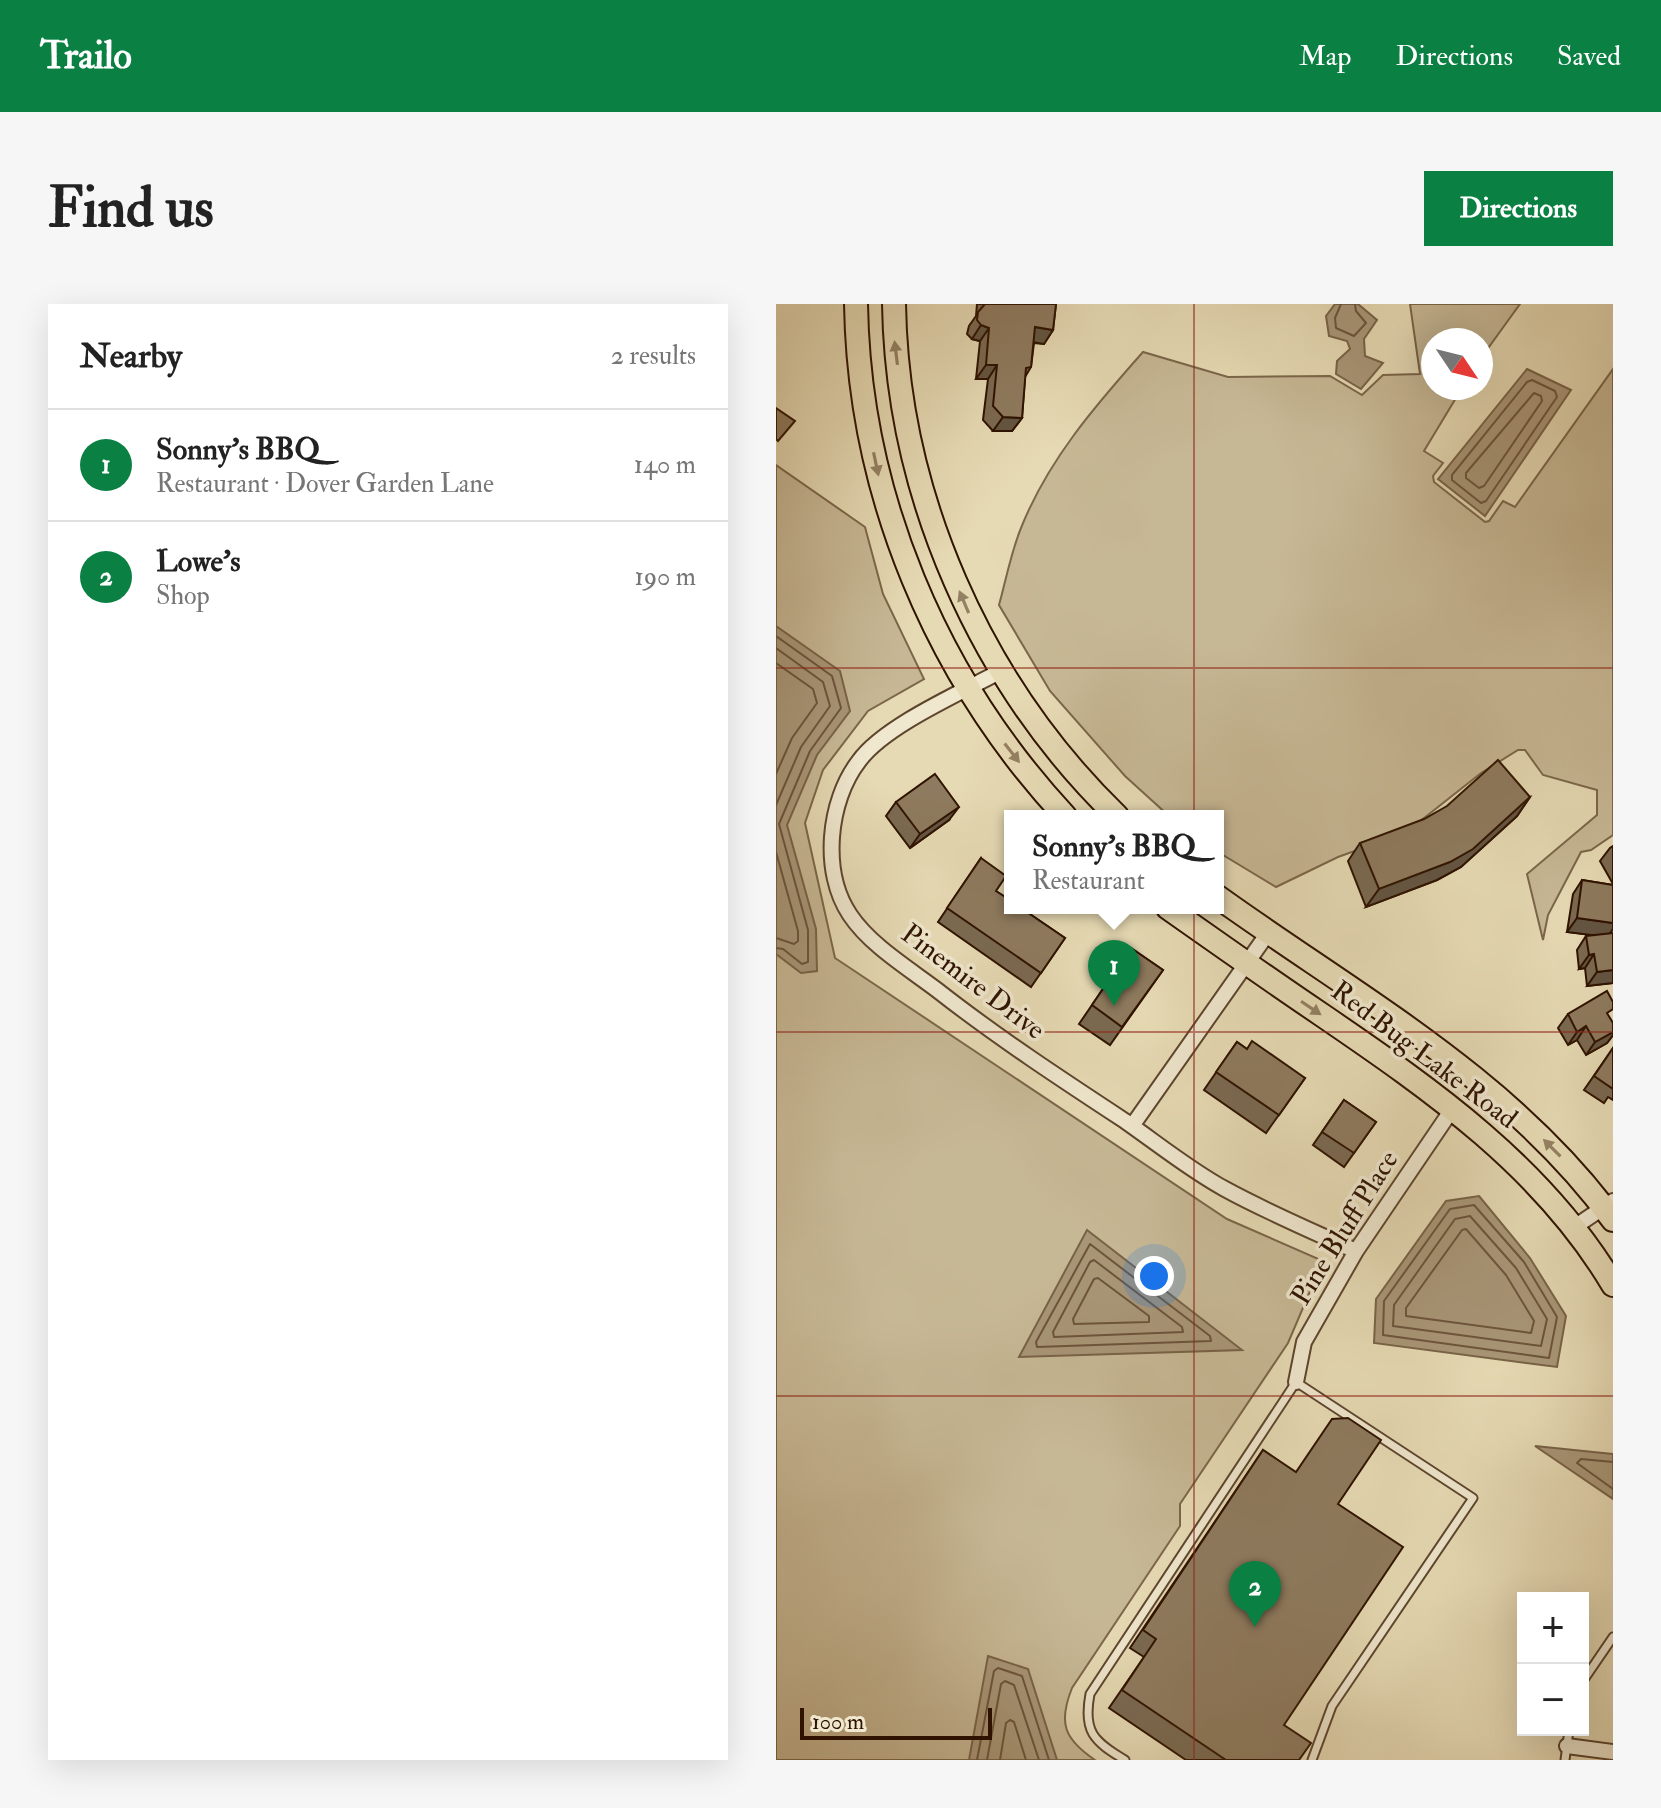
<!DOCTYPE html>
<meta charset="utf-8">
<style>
:root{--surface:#fff;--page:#f6f6f6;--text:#222;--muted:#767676;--line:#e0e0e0;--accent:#0b8043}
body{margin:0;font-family:"IM FELL Double Pica",serif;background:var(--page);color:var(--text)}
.controls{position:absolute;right:24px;bottom:24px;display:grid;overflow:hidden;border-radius:0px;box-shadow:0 8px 32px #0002}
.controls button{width:72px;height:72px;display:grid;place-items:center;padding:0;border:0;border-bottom:2px solid var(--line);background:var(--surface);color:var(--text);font:40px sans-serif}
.compass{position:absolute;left:645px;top:24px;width:72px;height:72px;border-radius:50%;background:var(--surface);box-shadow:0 8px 32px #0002;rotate:125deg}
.scale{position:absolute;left:24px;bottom:20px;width:192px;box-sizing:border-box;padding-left:8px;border:4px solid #2f1300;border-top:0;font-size:22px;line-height:28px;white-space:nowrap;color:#2f1300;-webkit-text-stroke:6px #efe7ce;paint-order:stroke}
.you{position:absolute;left:378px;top:972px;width:28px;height:28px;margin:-20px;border:6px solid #fff;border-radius:50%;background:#1a73e8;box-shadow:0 0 0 12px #1a73e833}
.badge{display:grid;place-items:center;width:52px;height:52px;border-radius:50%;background:var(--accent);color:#fff;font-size:26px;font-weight:700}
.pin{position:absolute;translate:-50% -66px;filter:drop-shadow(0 2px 4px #0008)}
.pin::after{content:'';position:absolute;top:42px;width:28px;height:24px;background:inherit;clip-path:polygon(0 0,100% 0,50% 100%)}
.popup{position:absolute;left:228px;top:506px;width:220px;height:104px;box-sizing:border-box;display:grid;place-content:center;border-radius:0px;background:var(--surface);filter:drop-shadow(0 2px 6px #0005);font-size:26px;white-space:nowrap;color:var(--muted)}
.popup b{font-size:30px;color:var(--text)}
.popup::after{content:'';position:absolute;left:50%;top:100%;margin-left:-16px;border:16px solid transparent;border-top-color:var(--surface)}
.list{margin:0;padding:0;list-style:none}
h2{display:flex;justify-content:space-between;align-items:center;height:104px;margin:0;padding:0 32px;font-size:34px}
h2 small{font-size:26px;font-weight:400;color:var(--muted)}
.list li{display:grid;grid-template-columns:52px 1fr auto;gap:24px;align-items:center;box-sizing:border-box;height:112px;padding:0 32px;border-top:2px solid var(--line)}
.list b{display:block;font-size:30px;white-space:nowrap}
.list p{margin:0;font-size:26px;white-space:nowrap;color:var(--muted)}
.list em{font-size:26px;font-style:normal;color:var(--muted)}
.map{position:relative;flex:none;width:837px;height:1456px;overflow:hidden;border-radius:0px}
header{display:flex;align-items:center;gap:48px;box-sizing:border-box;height:112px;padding:0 40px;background:var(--accent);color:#fff}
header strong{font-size:38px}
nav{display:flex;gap:44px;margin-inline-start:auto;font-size:28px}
.intro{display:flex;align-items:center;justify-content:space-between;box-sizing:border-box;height:192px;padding:0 48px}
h1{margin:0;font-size:56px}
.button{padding:20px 36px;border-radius:0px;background:var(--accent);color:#fff;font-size:28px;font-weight:700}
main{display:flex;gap:48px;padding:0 48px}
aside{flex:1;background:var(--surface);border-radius:0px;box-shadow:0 8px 32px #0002}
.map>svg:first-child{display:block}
.green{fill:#c7b895;stroke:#7b664a;stroke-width:2}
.water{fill:#a89677;stroke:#786247;stroke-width:2}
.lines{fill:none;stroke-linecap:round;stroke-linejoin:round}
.shore{stroke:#6c543c;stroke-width:2}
.lane-casing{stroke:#5d452d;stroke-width:11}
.street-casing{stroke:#5d452d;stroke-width:18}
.primary-casing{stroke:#2f1300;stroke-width:26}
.lane{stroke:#efe7ce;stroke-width:7}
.street{stroke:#efe7ce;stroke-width:14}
.primary{stroke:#e6dab4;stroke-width:22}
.wall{fill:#7a6951;stroke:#2f1300;stroke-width:2}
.shaded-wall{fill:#635542;stroke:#2f1300;stroke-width:2}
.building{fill:#8e7a5e;stroke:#2f1300;stroke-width:2}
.oneway{fill:#948063}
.grid{fill:none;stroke:#8f2418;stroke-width:2;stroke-opacity:0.55}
.labels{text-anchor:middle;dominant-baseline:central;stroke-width:7;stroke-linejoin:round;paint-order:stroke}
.street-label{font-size:28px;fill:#2f1300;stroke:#efe7ce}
</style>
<header>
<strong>Trailo</strong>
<nav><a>Map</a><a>Directions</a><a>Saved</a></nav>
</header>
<div class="intro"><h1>Find us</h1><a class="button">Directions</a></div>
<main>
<aside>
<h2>Nearby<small>2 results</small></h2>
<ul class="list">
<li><span class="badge">1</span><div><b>Sonny's BBQ</b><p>Restaurant · Dover Garden Lane</p></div><em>140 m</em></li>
<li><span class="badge">2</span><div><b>Lowe's</b><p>Shop</p></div><em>190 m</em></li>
</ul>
</aside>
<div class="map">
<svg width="837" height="1456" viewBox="0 0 837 1456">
<rect width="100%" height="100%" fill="#e6dab4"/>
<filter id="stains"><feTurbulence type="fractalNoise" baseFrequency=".0025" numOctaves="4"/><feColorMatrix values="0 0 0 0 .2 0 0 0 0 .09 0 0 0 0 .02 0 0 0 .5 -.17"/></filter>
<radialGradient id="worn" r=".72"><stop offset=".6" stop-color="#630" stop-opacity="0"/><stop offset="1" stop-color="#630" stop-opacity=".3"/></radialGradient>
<path class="green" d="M 634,0 L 744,0 L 705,54 L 705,36 L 657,36 L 657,84 L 686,84 L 648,147 L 667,159 L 657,172 L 658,178 L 709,218 L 713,217 L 727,197 L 739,203 L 837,65 L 837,531 L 815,546 L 805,548 L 772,611 L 767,636 L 751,570 L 821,511 L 821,486 L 767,471 L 749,446 L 742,446 L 705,469 L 629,529 L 562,553 L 500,583 L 442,548 L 442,512 L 393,512 L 349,472 L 274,387 L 223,301 C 230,276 235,248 245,224 C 272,156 319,102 367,48 L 452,73 L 554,72 L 586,91 L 607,71 L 644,70 Z
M 0,161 L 89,223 L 107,290 L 148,375 L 92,407 L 47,466 L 29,519 L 59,654 L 451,915 L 547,957 L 512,1039 L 404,1200 L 404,1222 L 296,1384 C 282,1419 288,1435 319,1456 L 0,1456 Z"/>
<path class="water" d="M 559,0 L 582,0 L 601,16 L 588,35 L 589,52 L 607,59 L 585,85 L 560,70 L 561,57 L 574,45 L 571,37 L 553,32 L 550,12 Z
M 751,65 L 795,86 L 709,212 L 662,175 Z
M 0,322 L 64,367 L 74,407 L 41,451 L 11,521 L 40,625 L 41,667 L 25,669 L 0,650 Z
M 703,892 L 754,954 L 790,1012 L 781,1063 L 598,1039 L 600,995 L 670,897 Z
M 311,926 L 466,1046 L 243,1053 Z
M 759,1142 L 837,1150 L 837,1195 Z
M 212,1352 L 252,1365 L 281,1456 L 193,1456 Z"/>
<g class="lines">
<path class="shore" d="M 565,0 L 559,14 L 560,24 L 578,32 L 590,19 L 580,7 L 579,0
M 756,76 L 779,87 L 781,93 L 710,197 L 705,199 L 676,176 L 676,171 L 751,78 Z
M 758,89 L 765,92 L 766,97 L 708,182 L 703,184 L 690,174 L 690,169 Z
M 0,332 L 56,372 L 65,404 L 34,447 L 3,520 L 32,626 L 32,658 L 26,660 L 7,645 L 0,644
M 0,344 L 47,378 L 54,402 L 25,443 L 0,501
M 0,359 L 37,385 L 41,399 L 16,434 L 0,470
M 0,548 L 22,627 L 22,637 L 18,640 L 0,634
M 698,901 L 748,958 L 781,1013 L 773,1054 L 607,1031 L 608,997 L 674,905 Z
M 694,912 L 740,964 L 771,1015 L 765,1042 L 617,1022 L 618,1001 L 679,915 Z
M 690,925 L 730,971 L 758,1017 L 755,1029 L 630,1012 L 630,1004 L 686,926 Z
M 314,940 L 434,1032 L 435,1037 L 261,1043 L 260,1038 Z
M 318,956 L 406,1023 L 407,1028 L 278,1033 L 277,1028 L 314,958 Z
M 322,974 L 373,1012 L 373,1018 L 298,1020 L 297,1015 L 318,975 Z
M 837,1158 L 805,1155 L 801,1159 L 837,1185
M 201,1456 L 218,1367 L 222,1364 L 246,1372 L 273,1456
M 211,1456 L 225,1380 L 229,1377 L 238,1381 L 263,1456
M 224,1456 L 230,1419 L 234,1416 L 238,1418 L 250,1456"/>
<defs>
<path id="lane" d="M 807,1377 L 837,1333
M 349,1456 C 317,1437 307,1427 314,1390 L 520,1078 L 697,1194 L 556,1402 L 536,1456
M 789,1456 L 793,1426"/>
<path id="street" d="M 225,367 C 186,388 108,422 83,457 C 52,497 45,568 74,611 C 94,641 132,664 161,686 C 221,733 285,775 349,817 C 382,840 414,866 449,885 C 491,908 536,927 580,947
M 356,822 L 492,629
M 797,924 L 837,897
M 520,1078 L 528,1038 L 580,947 L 677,804
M 791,1442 L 837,1448"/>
<path id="primary" d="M 80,0 C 83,190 160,373 289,512
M 118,0 C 121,190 204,379 341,512
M 442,593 C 580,692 735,776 837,916
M 392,604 C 443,640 494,676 546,711 C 656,786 768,864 837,981"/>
</defs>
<use href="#lane" class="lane-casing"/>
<use href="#street" class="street-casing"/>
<use href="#primary" class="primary-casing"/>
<use href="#lane" class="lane"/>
<use href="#street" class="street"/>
<use href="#primary" class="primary"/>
</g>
<path class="wall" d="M 201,0 L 280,0 L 277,26 L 268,40 L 258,39 L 255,63 L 249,73 L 246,114 L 236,127 L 217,127 L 207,116 L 212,75 L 200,75 L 204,37 L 196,35 L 191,30 L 193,22 L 200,12 Z
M 754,493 L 741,512 L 685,563 L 661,576 L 590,603 L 572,557 L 584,539 Z
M 120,498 L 173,516 L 134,544 L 110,512 Z
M 837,542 L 837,580 L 824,557 L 834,544 Z
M 205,554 L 220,587 L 289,634 L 255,683 L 162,618 Z
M 806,576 L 837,581 L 837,625 L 834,629 L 837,679 L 811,682 L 809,664 L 803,665 L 801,646 L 810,632 L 816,631 L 791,628 L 797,590 Z
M 355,644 L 387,666 L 334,741 L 303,720 Z
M 792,710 L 837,719 L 837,731 L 831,739 L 810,751 L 801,736 L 792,741 L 782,724 Z
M 461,738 L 471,745 L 529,774 L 490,829 L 428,786 Z
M 837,744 L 837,796 L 832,793 L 828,799 L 808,786 Z
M 568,796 L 600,818 L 568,863 L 537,841 Z
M 487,1146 L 562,1200 L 508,1421 L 523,1456 L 410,1456 L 333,1404 L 368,1353 L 354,1344 Z"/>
<path class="shaded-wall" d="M 205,21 L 213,24 L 204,37 L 196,35 Z
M 259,23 L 277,26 L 268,40 L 250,37 Z
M 210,61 L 221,61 L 212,75 L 200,75 Z
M 227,113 L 246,114 L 236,127 L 217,127 Z
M 754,493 L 741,512 L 685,563 L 661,576 L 590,603 L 603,585 Z
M 183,503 L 173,516 L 134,544 L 144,530 Z
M 801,614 L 837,619 L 837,625 L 831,633 L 791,628 Z
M 818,650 L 809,664 L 803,665 L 813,651 Z
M 837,666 L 837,679 L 811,682 L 821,668 Z
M 810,722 L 801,736 L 792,741 L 801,728 Z
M 837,728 L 837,731 L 831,739 L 810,751 L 819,738 Z"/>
<path class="building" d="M 209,0 L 280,0 L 277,26 L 259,23 L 255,63 L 250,64 L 246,114 L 227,113 L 217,102 L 221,61 L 210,61 L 213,24 L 205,21 L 201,16 L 202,8 Z
M 0,104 L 19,117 L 2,137 L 0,135 Z
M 722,456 L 754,493 L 697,545 L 674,558 L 603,585 L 584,539 L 648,515 L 671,502 Z
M 159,470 L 183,503 L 144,530 L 120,498 Z
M 205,554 L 230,572 L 220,587 L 234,596 L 234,604 L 245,604 L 289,634 L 265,669 L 171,604 Z
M 806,576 L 837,581 L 837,619 L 801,614 Z
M 837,629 L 837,666 L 821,668 L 818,650 L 813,651 L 810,632 Z
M 355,644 L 387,666 L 346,723 L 316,701 Z
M 831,687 L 837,698 L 837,705 L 831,709 L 837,719 L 837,728 L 819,738 L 810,722 L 801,728 L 792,710 Z
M 476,737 L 529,774 L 503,811 L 440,768 L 461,738 L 471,745 Z
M 837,744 L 837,785 L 818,772 Z
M 568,796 L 600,818 L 578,849 L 546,828 Z
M 572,1114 L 605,1136 L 562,1200 L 627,1243 L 508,1421 L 535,1439 L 523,1456 L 450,1456 L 346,1386 L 380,1335 L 367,1326 L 487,1146 L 520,1168 L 556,1115 Z"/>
<defs><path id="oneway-solid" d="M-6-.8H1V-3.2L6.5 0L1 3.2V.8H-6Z" transform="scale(2)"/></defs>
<g class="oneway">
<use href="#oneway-solid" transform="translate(120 49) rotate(-97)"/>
<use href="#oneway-solid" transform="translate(100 160) rotate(78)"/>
<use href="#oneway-solid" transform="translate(188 298) rotate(-113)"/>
<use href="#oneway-solid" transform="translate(236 449) rotate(52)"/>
<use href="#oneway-solid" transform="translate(535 704) rotate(34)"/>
<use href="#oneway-solid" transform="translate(776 844) rotate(-135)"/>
</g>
<path class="grid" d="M 418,0 L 418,1456M 0,364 L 837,364M 0,728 L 837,728M 0,1092 L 837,1092"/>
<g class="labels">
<g class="street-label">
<text transform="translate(197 678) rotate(37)">Pinemire Drive</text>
<text transform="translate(648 751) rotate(37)">Red Bug Lake Road</text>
<text transform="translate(569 924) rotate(-58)">Pine Bluff Place</text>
</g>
</g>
<rect width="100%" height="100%" filter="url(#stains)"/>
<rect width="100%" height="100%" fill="url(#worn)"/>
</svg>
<div class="controls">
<button>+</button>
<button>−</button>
</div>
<svg class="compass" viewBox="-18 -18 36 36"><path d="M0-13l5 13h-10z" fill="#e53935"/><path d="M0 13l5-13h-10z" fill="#767676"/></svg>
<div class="scale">100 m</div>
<div class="you"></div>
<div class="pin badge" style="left:338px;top:702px">1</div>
<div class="popup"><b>Sonny's BBQ</b>Restaurant</div>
<div class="pin badge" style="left:479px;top:1323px">2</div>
</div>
</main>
